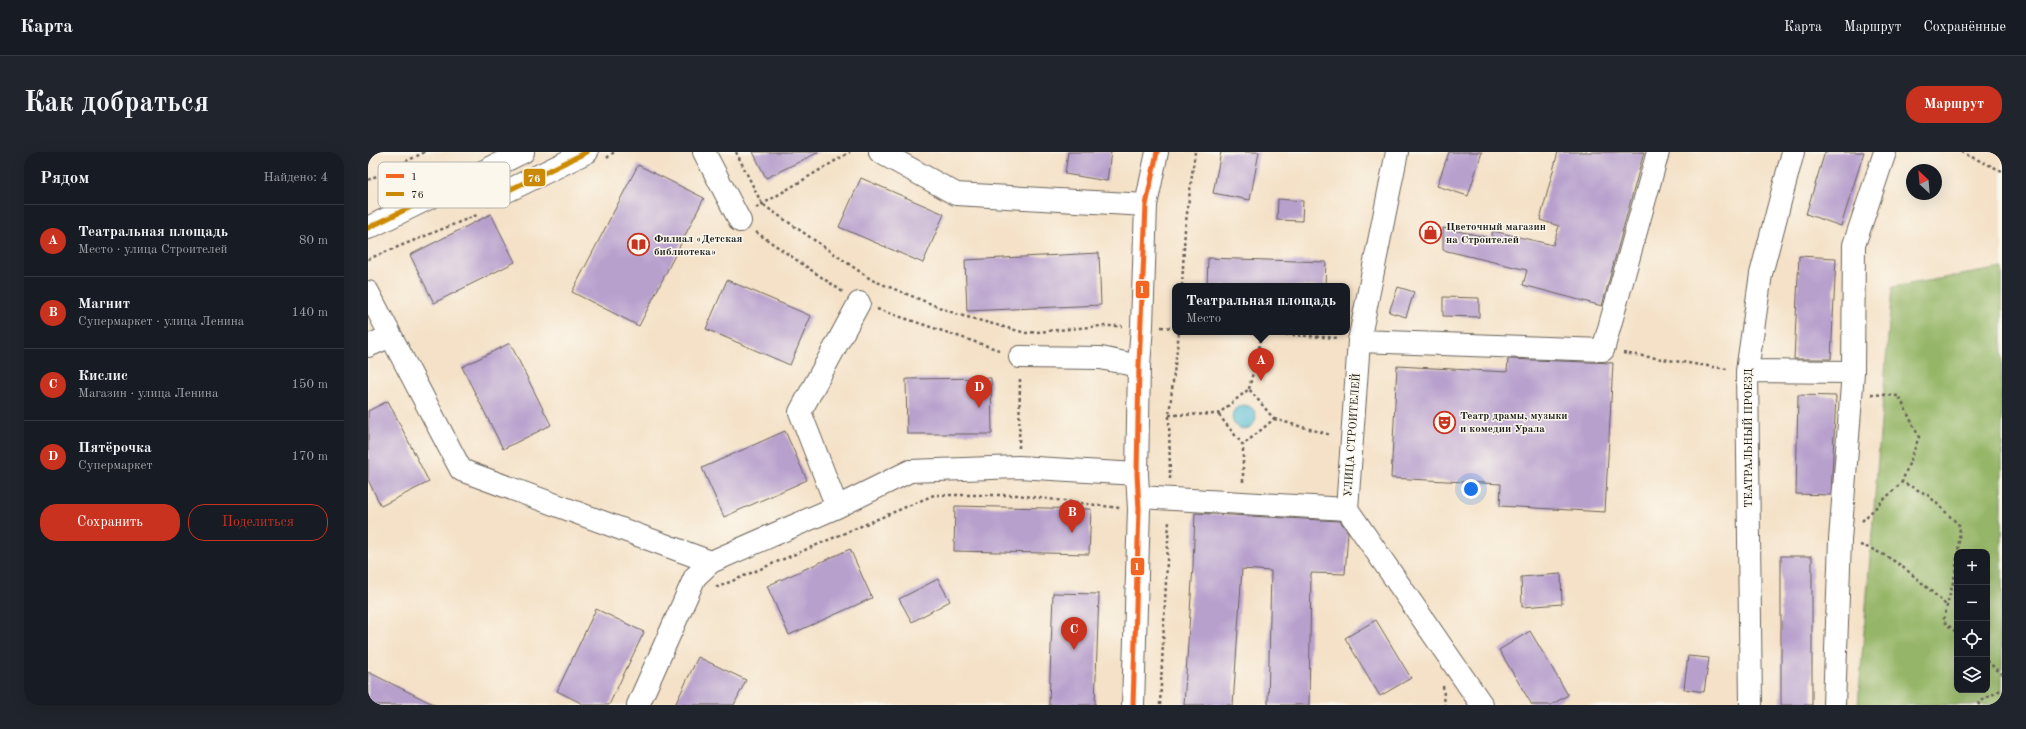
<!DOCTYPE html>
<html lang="ru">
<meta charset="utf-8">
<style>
:root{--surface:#171b24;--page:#20242c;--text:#f1f3f6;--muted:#9ea1a6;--line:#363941;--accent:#c8321e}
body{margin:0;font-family:"Old Standard TT",serif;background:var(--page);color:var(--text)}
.controls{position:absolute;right:12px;bottom:12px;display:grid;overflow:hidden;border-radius:8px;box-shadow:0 4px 16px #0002}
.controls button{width:36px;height:36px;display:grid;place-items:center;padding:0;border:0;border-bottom:1px solid var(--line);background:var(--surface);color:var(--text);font:20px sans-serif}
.compass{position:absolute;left:1538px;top:12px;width:36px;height:36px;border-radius:50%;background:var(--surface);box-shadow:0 4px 16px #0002;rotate:334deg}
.you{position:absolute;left:1103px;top:337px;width:14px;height:14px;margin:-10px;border:3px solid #fff;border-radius:50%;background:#1a73e8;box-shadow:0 0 0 6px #1a73e833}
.badge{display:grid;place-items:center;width:26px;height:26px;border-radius:50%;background:var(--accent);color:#fff;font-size:13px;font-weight:700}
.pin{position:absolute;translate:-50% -33px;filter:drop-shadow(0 1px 2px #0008)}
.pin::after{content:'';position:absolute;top:21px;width:14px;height:12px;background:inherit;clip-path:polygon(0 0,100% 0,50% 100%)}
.popup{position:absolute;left:804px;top:131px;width:178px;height:52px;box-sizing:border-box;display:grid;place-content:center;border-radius:8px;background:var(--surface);filter:drop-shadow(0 1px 3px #0005);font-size:13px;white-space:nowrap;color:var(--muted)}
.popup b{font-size:15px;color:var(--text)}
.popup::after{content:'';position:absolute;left:50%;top:100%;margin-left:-8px;border:8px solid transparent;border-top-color:var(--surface)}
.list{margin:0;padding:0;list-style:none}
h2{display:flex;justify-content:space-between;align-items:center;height:52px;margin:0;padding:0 16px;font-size:17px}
h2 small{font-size:13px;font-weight:400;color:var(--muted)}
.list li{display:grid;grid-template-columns:26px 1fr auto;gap:12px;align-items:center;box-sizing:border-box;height:72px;padding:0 16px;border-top:1px solid var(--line)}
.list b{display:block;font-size:15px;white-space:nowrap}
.list p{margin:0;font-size:13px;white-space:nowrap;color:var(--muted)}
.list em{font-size:13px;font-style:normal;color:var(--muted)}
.actions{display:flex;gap:8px;padding:12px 16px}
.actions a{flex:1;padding:9px 0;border:1px solid var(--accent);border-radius:16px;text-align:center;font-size:14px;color:var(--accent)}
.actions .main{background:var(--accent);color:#fff}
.icon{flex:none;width:22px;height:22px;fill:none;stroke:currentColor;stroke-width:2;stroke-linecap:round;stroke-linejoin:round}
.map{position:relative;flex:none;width:1634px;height:553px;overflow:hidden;border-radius:16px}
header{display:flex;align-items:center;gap:24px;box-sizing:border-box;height:56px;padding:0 20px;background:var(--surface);border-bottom:1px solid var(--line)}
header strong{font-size:19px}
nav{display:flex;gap:22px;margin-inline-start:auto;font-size:14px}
.intro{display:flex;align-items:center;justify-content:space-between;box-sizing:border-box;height:96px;padding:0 24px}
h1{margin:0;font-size:28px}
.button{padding:10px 18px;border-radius:16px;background:var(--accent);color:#fff;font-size:14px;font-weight:700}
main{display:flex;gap:24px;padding:0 24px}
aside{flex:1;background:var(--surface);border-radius:16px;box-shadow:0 4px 16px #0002}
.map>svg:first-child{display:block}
.forest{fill:#95b668;stroke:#586942;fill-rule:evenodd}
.water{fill:#56bdd4;stroke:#396c78}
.building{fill:#b8a0cd}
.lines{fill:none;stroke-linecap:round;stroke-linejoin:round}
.minor-casing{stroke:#686158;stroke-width:24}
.major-casing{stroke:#686158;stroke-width:24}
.path{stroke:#686158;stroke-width:2.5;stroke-dasharray:3 3;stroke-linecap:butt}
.minor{stroke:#fff;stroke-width:22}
.major{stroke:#fff;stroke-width:22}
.bus-1-casing{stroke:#fbf7ec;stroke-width:8}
.bus-2-casing{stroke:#fbf7ec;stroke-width:8}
.bus-1{stroke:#f26522;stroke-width:5}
.bus-2{stroke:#cb8a06;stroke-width:5}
.labels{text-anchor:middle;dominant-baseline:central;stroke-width:3;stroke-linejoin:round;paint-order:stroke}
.poi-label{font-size:11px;font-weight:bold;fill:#1c1c1c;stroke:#fbf7ec;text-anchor:start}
.street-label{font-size:11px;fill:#1c1c1c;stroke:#fbf7ec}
.key{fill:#fbf7ec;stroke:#b8b5ae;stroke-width:1}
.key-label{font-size:11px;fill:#1c1c1c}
.line-badge{stroke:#fbf7ec;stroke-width:1.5}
.badge-label{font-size:11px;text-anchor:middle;font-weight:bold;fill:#fff}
</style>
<header>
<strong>Карта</strong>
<nav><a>Карта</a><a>Маршрут</a><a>Сохранённые</a></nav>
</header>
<div class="intro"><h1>Как добраться</h1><a class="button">Маршрут</a></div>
<main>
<aside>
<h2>Рядом<small>Найдено: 4</small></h2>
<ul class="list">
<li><span class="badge">A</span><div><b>Театральная площадь</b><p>Место · улица Строителей</p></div><em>80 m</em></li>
<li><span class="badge">B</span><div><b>Магнит</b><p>Супермаркет · улица Ленина</p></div><em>140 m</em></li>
<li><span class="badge">C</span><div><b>Кислис</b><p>Магазин · улица Ленина</p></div><em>150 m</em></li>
<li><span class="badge">D</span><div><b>Пятёрочка</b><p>Супермаркет</p></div><em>170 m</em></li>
</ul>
<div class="actions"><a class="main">Сохранить</a><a>Поделиться</a></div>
</aside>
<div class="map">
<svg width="1634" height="553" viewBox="0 0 1634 553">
<rect width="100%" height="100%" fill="#fbf7ec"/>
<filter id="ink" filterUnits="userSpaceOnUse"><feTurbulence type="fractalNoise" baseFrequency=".025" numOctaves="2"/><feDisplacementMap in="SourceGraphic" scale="8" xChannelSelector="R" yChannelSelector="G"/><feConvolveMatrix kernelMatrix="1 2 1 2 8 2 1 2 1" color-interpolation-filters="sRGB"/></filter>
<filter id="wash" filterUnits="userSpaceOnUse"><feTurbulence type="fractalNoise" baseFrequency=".012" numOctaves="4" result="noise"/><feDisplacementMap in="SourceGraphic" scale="16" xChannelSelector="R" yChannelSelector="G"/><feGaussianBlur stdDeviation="0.9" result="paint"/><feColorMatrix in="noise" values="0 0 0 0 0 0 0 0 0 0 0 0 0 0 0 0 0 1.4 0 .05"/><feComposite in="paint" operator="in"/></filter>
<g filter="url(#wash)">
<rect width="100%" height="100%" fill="#f4e1c7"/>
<path class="forest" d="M 1634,116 L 1634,553 L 1490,553 L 1524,135 ZM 1589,400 L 1619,400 L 1619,538 L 1589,538 Z"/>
<path class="water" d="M864 265a12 12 0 1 1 24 0a12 12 0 1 1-24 0Z"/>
<g id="blocks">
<path class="building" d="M 385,0 L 451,0 L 398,26 Z
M 700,0 L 743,0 L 739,29 L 697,22 Z
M 853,0 L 891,0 L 882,48 L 845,41 Z
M 1081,0 L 1114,0 L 1100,44 L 1069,34 Z
M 1190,0 L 1276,0 L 1234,154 L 1155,133 L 1159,118 L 1075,98 L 1075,76 L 1123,86 L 1125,79 L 1185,93 L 1191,74 L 1172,68 Z
M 1457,0 L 1496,0 L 1473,74 L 1438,62 Z
M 270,13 L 336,46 L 271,174 L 204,140 Z
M 493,26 L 576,62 L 555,111 L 471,75 Z
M 910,47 L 935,49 L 934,69 L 909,68 Z
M 123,62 L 147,110 L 66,151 L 42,103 Z
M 731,101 L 733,153 L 599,159 L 597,108 Z
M 1431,104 L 1468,106 L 1463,207 L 1426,207 Z
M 840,106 L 958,110 L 957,134 L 839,134 Z
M 359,128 L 443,164 L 422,213 L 338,177 Z
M 1030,135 L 1046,140 L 1038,165 L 1021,160 Z
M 1075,145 L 1111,146 L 1111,165 L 1075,164 Z
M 142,191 L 183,273 L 135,297 L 94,215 Z
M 1140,207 L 1245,211 L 1237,360 L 1132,354 L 1133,332 L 1023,326 L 1029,214 L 1139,220 Z
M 623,226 L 624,282 L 539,282 L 538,227 Z
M 1430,243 L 1468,244 L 1463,343 L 1428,342 Z
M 20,249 L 61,330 L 13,354 L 0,328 L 0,259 Z
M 417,279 L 439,328 L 356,365 L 334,316 Z
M 587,354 L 723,357 L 721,402 L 586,399 Z
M 827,361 L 972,369 L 980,380 L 977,422 L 943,421 L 941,553 L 900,553 L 903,419 L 874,417 L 865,553 L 816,553 L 825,414 Z
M 482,397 L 504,446 L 421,483 L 399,434 Z
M 1413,404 L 1444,404 L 1444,553 L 1413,553 Z
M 1193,422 L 1194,452 L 1154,455 L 1153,425 Z
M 570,427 L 582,449 L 544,470 L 531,447 Z
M 685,441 L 731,442 L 727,553 L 681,553 Z
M 228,457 L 276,480 L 241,553 L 217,553 L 189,539 Z
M 1008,468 L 1043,526 L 1012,544 L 977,486 Z
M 1162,479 L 1200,543 L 1183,553 L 1164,553 L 1131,498 Z
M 1320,504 L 1341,506 L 1336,540 L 1316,537 Z
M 330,505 L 378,528 L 366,553 L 307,553 Z
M 0,520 L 67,553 L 0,553 Z"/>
</g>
</g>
<g filter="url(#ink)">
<use href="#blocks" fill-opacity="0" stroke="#686158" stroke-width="1"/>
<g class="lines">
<defs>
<path id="minor" d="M 336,0 L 372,69
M 512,0 L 588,42 L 778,53
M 1029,0 L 991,189 L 979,357 L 1114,553
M 0,140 L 93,318 L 343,410 L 469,355 L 542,319 L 650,315 L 769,322
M 991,189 L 1235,198 L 1290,0
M 0,194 L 23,184
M 652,205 L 733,206 L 771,214
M 1379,219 L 1485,220
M 771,345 L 979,357
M 469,355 L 432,260 L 491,151
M 270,553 L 327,425 L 343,410
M 1383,553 L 1379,219 L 1393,122 L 1425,0
M 1466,553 L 1472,388 L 1485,220 L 1486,93 L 1517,0"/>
<path id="major" d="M 76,39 L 133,42 L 219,0
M 0,76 L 155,0
M 765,553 L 771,357 L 769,322 L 771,214 L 774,174 L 778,53 L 789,0"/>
</defs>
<use href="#minor" class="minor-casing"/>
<use href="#major" class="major-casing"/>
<path class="path" d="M 368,0 L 394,52 L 504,128 L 588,162 L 658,181 L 733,174 L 754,174
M 1593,0 L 1634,19
M 239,6 L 246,0
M 0,28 L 57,0
M 388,56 L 482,0
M 388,80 L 475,140
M 0,107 L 109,63
M 814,134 L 817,77 L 827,0
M 509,157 L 634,199
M 793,175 L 807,176
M 876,180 L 971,186
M 1255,201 L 1359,217
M 881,237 L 892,191 L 893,181
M 1503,242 L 1531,244 L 1551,285 L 1534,330 L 1560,343 L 1592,374 L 1590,400
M 801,263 L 850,262 L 881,237 L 906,267 L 875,293 L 850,262
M 906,267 L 963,283
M 651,296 L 652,225
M 802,327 L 801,263 L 811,180
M 875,330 L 875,293
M 1494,369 L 1534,330
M 1492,393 C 1527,403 1553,430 1579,454
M 1589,406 L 1587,423 L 1575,469 L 1589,481
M 348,434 L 350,435 L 566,343 L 649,343 L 752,356
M 1619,509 L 1634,522
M 1075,534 L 1077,553
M 792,553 L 801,368
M 1610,553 L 1613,549 L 1634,537"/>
<use href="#minor" class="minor"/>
<use href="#major" class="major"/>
<defs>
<path id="bus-1" d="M 765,553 L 771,357 L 769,322 L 771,214 L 778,53 L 789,0"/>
<path id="bus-2" d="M 0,76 L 75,39 L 133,42 L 219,0"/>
</defs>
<use href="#bus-1" class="bus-1-casing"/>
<use href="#bus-2" class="bus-2-casing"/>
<use href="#bus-1" class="bus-1"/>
<use href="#bus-2" class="bus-2"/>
</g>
</g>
<defs>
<symbol id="shop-ring" viewBox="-11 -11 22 22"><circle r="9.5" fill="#fbf7ec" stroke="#c8321e" stroke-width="1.5"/><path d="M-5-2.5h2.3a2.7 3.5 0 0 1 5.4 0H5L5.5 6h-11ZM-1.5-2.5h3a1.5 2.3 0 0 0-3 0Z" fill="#c8321e"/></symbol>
<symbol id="library-ring" viewBox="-11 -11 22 22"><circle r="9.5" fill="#fbf7ec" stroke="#c8321e" stroke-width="1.5"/><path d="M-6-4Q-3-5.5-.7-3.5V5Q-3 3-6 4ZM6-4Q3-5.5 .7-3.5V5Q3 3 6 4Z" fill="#c8321e"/></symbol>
<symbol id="theatre-ring" viewBox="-11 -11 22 22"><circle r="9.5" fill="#fbf7ec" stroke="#c8321e" stroke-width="1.5"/><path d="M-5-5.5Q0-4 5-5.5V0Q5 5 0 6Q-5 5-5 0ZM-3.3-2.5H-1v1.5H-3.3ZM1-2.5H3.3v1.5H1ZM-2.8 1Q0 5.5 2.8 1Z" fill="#c8321e"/></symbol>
</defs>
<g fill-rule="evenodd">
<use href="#shop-ring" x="1050" y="68" width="25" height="25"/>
<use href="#library-ring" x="258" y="80" width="25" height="25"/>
<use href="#theatre-ring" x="1064" y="258" width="25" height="25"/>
</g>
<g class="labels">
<g class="poi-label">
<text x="1078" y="75">Цветочный магазин<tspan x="1078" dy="13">на Строителей</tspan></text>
<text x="286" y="87">Филиал «Детская<tspan x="286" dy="13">библиотека»</tspan></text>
<text x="1092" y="264">Театр драмы, музыки<tspan x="1092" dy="13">и комедии Урала</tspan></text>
</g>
<g class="street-label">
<text transform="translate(985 283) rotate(-86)">УЛИЦА СТРОИТЕЛЕЙ</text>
<text transform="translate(1381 286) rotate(-90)">ТЕАТРАЛЬНЫЙ ПРОЕЗД</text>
</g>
</g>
<rect x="10" y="10" width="132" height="46" rx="6" class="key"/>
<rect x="18" y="22" width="18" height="4" fill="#f26522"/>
<rect x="18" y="40" width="18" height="4" fill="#cb8a06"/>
<g class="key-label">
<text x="43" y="28">1</text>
<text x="43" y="46">76</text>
</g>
<g class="line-badge">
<rect x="155" y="16" width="23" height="19" rx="4" fill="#cb8a06"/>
<rect x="767" y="128" width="15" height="19" rx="4" fill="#f26522"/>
<rect x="762" y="405" width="15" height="19" rx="4" fill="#f26522"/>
</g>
<g class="badge-label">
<text x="166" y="30">76</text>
<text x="774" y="141">1</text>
<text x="769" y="418">1</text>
</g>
</svg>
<div class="controls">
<button>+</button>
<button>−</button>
<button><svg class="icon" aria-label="locate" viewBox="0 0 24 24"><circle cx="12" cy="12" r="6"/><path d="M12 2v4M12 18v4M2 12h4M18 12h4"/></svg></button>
<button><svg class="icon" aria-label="layers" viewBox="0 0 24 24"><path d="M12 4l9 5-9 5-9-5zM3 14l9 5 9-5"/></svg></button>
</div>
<svg class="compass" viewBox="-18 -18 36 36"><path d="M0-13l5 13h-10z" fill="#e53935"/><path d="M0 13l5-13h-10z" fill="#9ea1a6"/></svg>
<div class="you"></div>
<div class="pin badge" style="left:893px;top:229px">A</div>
<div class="popup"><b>Театральная площадь</b>Место</div>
<div class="pin badge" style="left:704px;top:381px">B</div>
<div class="pin badge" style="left:706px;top:498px">C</div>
<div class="pin badge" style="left:611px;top:256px">D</div>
</div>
</main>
